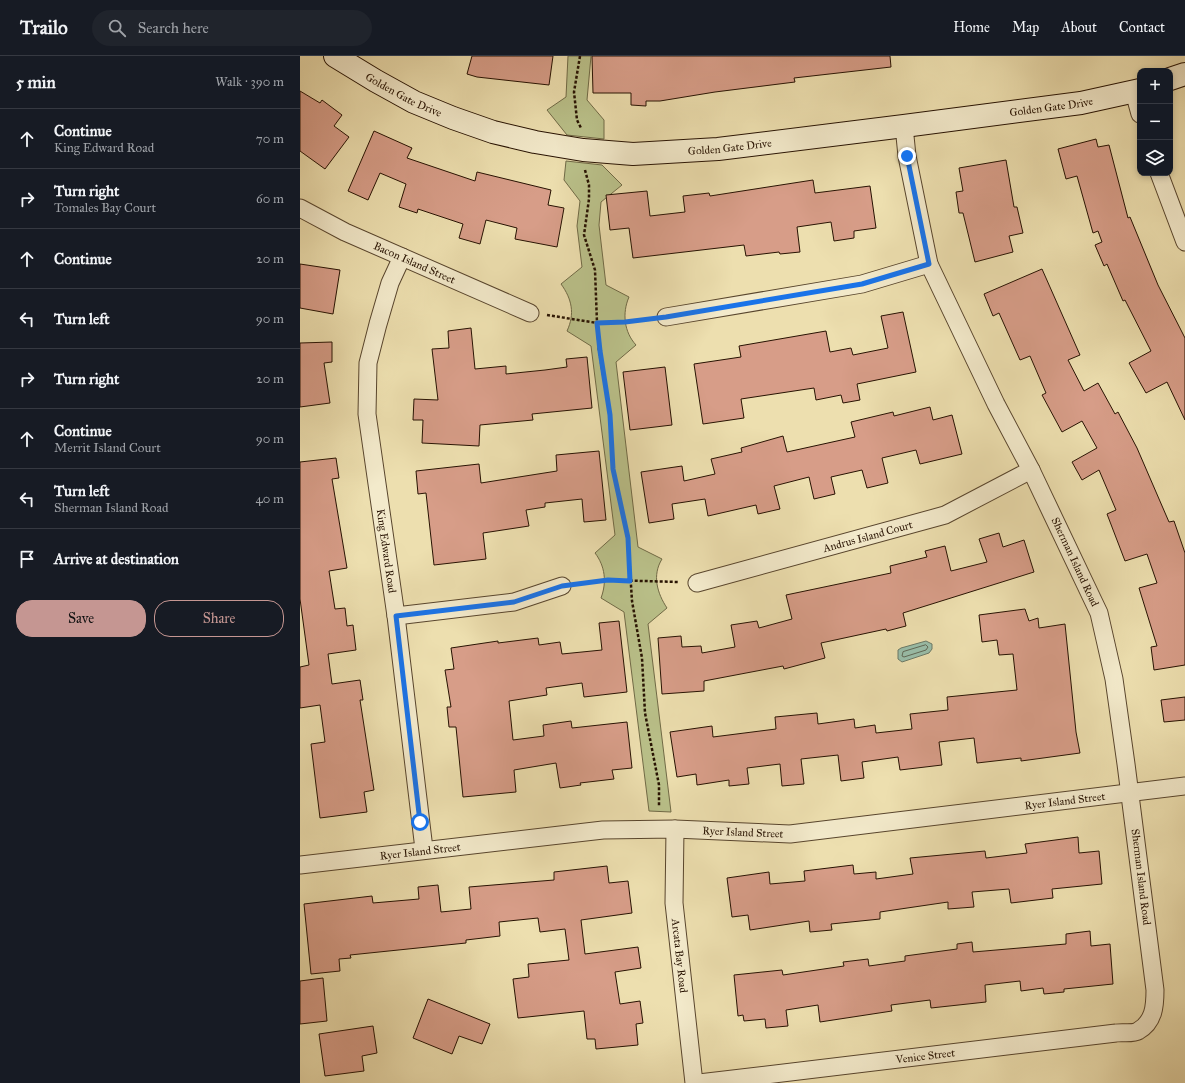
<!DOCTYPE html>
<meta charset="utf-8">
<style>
:root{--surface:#171b24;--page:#20242c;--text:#f1f3f6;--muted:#9ea1a6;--line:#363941;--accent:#c59692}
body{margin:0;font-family:"IM FELL Great Primer",serif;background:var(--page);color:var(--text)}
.controls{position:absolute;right:12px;top:12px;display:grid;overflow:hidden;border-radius:8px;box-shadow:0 2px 6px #0003}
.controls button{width:36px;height:36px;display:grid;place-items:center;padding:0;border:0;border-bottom:1px solid var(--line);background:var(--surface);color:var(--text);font:20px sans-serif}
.stop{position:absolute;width:12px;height:12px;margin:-9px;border:3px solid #1a73e8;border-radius:50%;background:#fff}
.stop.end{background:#1a73e8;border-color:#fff;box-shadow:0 1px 4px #0008}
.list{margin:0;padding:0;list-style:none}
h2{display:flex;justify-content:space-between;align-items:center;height:52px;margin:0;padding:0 16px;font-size:17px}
h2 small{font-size:13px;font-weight:400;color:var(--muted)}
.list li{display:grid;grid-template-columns:26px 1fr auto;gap:12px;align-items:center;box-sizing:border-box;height:60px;padding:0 16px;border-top:1px solid var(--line)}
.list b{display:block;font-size:15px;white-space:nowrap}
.list p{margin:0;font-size:13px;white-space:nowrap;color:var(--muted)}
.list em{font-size:13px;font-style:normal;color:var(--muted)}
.actions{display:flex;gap:8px;padding:12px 16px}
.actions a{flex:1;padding:9px 0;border:1px solid var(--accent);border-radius:16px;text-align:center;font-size:14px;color:var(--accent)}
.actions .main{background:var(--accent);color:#111}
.icon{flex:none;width:22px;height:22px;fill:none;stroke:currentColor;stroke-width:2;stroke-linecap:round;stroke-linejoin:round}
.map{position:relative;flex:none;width:885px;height:1027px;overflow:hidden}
header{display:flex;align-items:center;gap:24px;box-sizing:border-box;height:56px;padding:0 20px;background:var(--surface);border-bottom:1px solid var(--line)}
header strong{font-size:19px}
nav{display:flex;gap:22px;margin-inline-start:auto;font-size:14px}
.search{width:280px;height:36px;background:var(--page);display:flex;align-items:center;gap:10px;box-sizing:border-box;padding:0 14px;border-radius:22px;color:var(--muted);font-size:15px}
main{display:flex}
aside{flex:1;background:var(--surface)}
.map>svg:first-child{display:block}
.green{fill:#bac18a;stroke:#706a46}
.water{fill:#99bda8;stroke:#6b7966}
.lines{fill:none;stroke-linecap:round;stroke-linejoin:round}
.shore{stroke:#606855;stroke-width:1}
.building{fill:#d79d88;stroke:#271202}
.street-casing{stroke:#58452d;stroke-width:19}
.secondary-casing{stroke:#271202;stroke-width:24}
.path{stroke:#271202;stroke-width:2.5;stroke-dasharray:3 2;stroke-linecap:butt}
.street{stroke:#f3eacb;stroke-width:17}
.secondary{stroke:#f3eacb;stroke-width:22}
.route{stroke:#1a73e8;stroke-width:5}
.labels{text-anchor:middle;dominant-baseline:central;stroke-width:3;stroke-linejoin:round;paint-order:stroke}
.street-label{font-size:11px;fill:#271202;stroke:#f3eacb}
</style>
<header>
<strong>Trailo</strong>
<div class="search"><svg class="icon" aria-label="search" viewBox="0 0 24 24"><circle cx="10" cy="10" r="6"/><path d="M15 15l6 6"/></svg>Search here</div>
<nav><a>Home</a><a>Map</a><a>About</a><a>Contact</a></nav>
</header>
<main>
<aside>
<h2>5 min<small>Walk · 390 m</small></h2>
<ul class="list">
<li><svg class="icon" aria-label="ahead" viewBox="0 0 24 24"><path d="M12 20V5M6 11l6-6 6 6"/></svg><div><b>Continue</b><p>King Edward Road</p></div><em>70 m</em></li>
<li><svg class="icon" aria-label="right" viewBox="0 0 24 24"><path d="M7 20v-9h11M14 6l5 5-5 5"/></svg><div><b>Turn right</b><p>Tomales Bay Court</p></div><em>60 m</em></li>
<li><svg class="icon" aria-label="ahead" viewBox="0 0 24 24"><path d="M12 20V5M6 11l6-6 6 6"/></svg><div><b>Continue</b></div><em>20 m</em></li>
<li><svg class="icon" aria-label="left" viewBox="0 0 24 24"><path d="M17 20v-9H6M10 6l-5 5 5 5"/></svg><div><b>Turn left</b></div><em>90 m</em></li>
<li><svg class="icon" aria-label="right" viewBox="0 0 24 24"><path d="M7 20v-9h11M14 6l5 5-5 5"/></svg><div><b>Turn right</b></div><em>20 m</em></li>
<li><svg class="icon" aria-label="ahead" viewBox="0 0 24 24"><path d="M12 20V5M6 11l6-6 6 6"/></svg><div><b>Continue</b><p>Merrit Island Court</p></div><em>90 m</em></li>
<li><svg class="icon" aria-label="left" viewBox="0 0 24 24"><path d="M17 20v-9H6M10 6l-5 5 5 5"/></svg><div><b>Turn left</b><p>Sherman Island Road</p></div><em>40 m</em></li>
<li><svg class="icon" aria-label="arrive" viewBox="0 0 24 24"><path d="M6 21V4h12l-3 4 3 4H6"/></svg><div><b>Arrive at destination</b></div></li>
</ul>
<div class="actions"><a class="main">Save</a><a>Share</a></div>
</aside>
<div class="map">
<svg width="885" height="1027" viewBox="0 0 885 1027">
<rect width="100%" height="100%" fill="#eddfaf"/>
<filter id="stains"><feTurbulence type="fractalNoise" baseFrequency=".005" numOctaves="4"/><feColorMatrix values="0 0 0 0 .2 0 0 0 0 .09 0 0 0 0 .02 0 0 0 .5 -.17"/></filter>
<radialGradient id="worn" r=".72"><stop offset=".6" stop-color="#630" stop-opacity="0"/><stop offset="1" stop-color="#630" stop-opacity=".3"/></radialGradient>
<path class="green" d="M 268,0 L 291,0 L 287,44 L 304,64 L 304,83 L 267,79 L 247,54 L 266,41 Z
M 266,105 L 302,109 L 322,129 L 301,146 L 299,169 L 306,229 L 329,241 C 322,257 324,276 336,289 L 316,306 L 338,491 L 362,503 C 352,519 357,537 367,552 L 348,568 L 371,756 L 349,755 L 324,556 L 301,542 C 307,526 305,510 295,497 L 315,479 L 291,290 L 267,275 C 275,258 272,243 261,228 L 282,211 L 277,170 L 280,145 L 264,124 Z"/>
<path class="water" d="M 626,585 L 632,588 L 632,593 L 629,597 L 602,606 L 598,603 L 598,594 L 601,592 Z"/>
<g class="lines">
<path class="shore" d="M 626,589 L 628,591 L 626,594 L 604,601 L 602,600 L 603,596 Z"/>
</g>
<path class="building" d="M 172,0 L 253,0 L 249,29 L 177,21 L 167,18 Z
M 292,0 L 590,0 L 591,11 L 494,22 L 495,26 L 415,36 L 360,45 L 346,45 L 346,50 L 331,49 L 331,37 L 293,37 Z
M 0,35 L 20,47 L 22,44 L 42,59 L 34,70 L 49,81 L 25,113 L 0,95 Z
M 74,75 L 112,92 L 107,102 L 175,125 L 177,116 L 251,134 L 248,149 L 264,152 L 257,191 L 215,183 L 217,172 L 186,164 L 180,188 L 159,182 L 163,168 L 118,153 L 117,157 L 99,151 L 106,128 L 80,117 L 68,144 L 48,135 Z
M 796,83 L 798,91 L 809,89 L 828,162 L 830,161 L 858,229 L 885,282 L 885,364 L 867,326 L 846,337 L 829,307 L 851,295 L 825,244 L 823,245 L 807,208 L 804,210 L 795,189 L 802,186 L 798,175 L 793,177 L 777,120 L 766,123 L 758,93 Z
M 706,104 L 714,151 L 717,151 L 723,177 L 709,180 L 713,196 L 675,206 L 663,157 L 659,157 L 656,136 L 663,135 L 659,112 Z
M 513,124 L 515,137 L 570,130 L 576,172 L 554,175 L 554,182 L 534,185 L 531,166 L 497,171 L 500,196 L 480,198 L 479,196 L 446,200 L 444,189 L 333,202 L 329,172 L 310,174 L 306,139 L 347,135 L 350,160 L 385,156 L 383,140 L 409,137 L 410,140 Z
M 0,208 L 40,214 L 33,258 L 0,252 Z
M 742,213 L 780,299 L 768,304 L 784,335 L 798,327 L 815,358 L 818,356 L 837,392 L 869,466 L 874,465 L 885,497 L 885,609 L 854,614 L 851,591 L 857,590 L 839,532 L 857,527 L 847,498 L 825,505 L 807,458 L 816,454 L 799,414 L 782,424 L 772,406 L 797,392 L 782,365 L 762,376 L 742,339 L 746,337 L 730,300 L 720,304 L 699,257 L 693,260 L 684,238 Z
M 603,256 L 616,316 L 557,328 L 560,344 L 543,347 L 541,339 L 516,344 L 514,332 L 441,343 L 444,362 L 403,368 L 394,308 L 441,301 L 439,290 L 526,275 L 530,296 L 551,292 L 553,299 L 588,292 L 581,260 Z
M 171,272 L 175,313 L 206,310 L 206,318 L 245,314 L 267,311 L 266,303 L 287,301 L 292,352 L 232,358 L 233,364 L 180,369 L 179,390 L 122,387 L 123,364 L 113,364 L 114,343 L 138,344 L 132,293 L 149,292 L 148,275 Z
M 32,286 L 32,306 L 24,307 L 30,347 L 0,351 L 0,287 Z
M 365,311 L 372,369 L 330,374 L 323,316 Z
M 630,351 L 633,364 L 652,359 L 662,398 L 620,408 L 616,394 L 582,402 L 588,427 L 567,432 L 562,414 L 531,421 L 535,438 L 514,443 L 509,421 L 474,430 L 480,453 L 458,458 L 456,449 L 408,460 L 405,443 L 372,448 L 374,463 L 349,467 L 341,416 L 382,410 L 384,425 L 415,418 L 411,403 L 442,396 L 441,392 L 483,380 L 487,396 L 555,381 L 551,366 L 593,356 L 594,360 Z
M 299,395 L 306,464 L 284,466 L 282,443 L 245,447 L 245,451 L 226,454 L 229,470 L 183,477 L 186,503 L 134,509 L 126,437 L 118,438 L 116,415 L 179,408 L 181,427 L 257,415 L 256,399 Z
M 36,402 L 39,422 L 32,423 L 47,512 L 29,515 L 35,553 L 45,552 L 47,570 L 53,569 L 56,594 L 28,598 L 32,628 L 60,624 L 63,644 L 60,644 L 74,734 L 64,736 L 67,756 L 20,762 L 11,688 L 25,686 L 20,649 L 0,652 L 0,611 L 9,609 L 0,543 L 0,406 Z
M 699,477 L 703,491 L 724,484 L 734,516 L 603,557 L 606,570 L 587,575 L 586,573 L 521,587 L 525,602 L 484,613 L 483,610 L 404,625 L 404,635 L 362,638 L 358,582 L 381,580 L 382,591 L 401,590 L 402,597 L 435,591 L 431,569 L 457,565 L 459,572 L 492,563 L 486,539 L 591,517 L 590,510 L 627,501 L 625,495 L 645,490 L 651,515 L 687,506 L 679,483 Z
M 725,553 L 729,565 L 738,562 L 739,572 L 765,568 L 776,676 L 780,697 L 721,705 L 721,702 L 677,707 L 674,682 L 639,686 L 642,709 L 600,714 L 598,701 L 562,706 L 564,722 L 541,725 L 538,699 L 501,703 L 504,728 L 482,730 L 480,708 L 447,712 L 449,728 L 429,730 L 429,724 L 397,729 L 396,718 L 377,721 L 370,676 L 412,670 L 413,681 L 476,673 L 475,661 L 517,657 L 518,668 L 554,663 L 555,672 L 575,669 L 576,677 L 612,673 L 610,658 L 648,654 L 647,641 L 717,634 L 713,598 L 699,599 L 697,584 L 682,586 L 679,559 Z
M 319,565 L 327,636 L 284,641 L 282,627 L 246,632 L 247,639 L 209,645 L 213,684 L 244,680 L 243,669 L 271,665 L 272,672 L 327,666 L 332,712 L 312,714 L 314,723 L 280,727 L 281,729 L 260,732 L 256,707 L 214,714 L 216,736 L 163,741 L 156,671 L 149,671 L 147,651 L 151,651 L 145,614 L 154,613 L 151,592 L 198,585 L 198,587 L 238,582 L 239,589 L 260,586 L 262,598 L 302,594 L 299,567 Z
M 885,641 L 885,664 L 864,666 L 861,644 Z
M 778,781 L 779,797 L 799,795 L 802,828 L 752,833 L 753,842 L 711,847 L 709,833 L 672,836 L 674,851 L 648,853 L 648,846 L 580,856 L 580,863 L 531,868 L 532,874 L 510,876 L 509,865 L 450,874 L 448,859 L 432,861 L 427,822 L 469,816 L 470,828 L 505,825 L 504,815 L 553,809 L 554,818 L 576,816 L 576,823 L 613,818 L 610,802 L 685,795 L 686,802 L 727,797 L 725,788 Z
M 307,810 L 309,827 L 328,825 L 332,857 L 281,864 L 285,898 L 338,891 L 341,912 L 315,916 L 320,948 L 340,945 L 343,967 L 336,968 L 338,989 L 296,993 L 295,983 L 287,983 L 284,955 L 218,962 L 213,923 L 229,921 L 228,908 L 269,904 L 265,873 L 240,876 L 238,862 L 199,866 L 200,880 L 166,884 L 166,887 L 50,899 L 51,902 L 39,903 L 40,915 L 11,918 L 4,848 L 72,840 L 73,847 L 119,843 L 118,831 L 138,829 L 141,856 L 171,853 L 169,831 L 254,824 L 254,816 Z
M 790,875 L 791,890 L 810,888 L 813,928 L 764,933 L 764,936 L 744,938 L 743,932 L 721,935 L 720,925 L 685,929 L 686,946 L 631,952 L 630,944 L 591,949 L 592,955 L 520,966 L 518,949 L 486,954 L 488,970 L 466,972 L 465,963 L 444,965 L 443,959 L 438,960 L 434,919 L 482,914 L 483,919 L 544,910 L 543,906 L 568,903 L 569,910 L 605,905 L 605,900 L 657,893 L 657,888 L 672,886 L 673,896 L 766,888 L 766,878 Z
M 23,922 L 27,965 L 0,968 L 0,925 Z
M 128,943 L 190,968 L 182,988 L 159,980 L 152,998 L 113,982 Z
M 73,970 L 77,997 L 62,1000 L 64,1015 L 25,1020 L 19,978 Z"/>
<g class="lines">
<defs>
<g id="street">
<path d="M 834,36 L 840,58"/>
<path d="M 859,117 L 885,186"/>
<path id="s1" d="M 0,152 L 45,176 L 230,257"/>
<path id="s2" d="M 102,201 L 90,227 L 78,268 L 68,307 L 67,358 L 96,560 L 124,793"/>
<path d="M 366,261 L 562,228 L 629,208"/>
<path id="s3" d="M 397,527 L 645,459 L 731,414"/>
<path d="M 96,560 L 214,546 L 262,530"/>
<path id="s4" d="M 375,773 L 374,847 L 394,1027"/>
<path id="s5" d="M 0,809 L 303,774 L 375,773 L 490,778 L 885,730"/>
<path id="s6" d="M 399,1027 L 816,977 C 822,976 833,978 838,975 C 854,966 855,950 855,934 L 826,708 L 814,623 L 799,557 L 731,414 L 696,348 L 629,208 L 607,100 L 604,70"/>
</g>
<g id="secondary">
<path id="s7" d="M 35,0 L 76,25 L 114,46 L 153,62 L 193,76 L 235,86 L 283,94 L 333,98 L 418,93 L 604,70 L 781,47 L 840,34"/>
<path d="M 870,23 L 885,18"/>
</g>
</defs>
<use href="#street" class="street-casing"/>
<use href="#secondary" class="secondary-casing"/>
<path class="path" d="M 280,0 L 274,36 L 277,64 L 281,72
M 285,114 L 289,129 L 289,143 L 284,179 L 295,214 L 297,267 L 299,295 L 310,359 L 313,413 L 328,482 L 332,545 L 342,602 L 345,657 L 359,729 L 359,750
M 247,259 L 297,267 L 325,266 L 349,263
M 280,528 L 308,524 L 379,526"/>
<use href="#street" class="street"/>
<use href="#secondary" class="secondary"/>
</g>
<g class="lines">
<path class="route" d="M 120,766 L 96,560 L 214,546 L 262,530 L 308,524 L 330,525 L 328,482 L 313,413 L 310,359 L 300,295 L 297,267 L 325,266 L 366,261 L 562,228 L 629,208 L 607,100"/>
</g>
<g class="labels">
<g class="street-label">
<text stroke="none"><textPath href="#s7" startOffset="79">Golden Gate Drive</textPath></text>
<text stroke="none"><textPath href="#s7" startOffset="739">Golden Gate Drive</textPath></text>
<text stroke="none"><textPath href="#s7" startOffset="415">Golden Gate Drive</textPath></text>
<text stroke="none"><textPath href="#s1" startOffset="127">Bacon Island Street</textPath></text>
<text stroke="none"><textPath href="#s3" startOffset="177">Andrus Island Court</textPath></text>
<text stroke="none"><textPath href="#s2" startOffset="301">King Edward Road</textPath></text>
<text transform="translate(775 506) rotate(65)">Sherman Island Road</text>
<text stroke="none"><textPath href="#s5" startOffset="769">Ryer Island Street</textPath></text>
<text stroke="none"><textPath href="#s5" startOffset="445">Ryer Island Street</textPath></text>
<text stroke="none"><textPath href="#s5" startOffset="121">Ryer Island Street</textPath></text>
<text transform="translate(841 821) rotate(83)">Sherman Island Road</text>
<text stroke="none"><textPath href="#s4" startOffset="127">Arcata Bay Road</textPath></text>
<text stroke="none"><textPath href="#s6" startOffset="228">Venice Street</textPath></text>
</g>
</g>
<rect width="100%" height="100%" filter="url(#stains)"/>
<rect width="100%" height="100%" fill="url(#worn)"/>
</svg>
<div class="controls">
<button>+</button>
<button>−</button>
<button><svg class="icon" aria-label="layers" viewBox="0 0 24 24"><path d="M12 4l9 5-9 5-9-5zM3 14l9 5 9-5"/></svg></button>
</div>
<div class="stop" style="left:120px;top:766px"></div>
<div class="stop end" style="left:607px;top:100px"></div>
</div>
</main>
